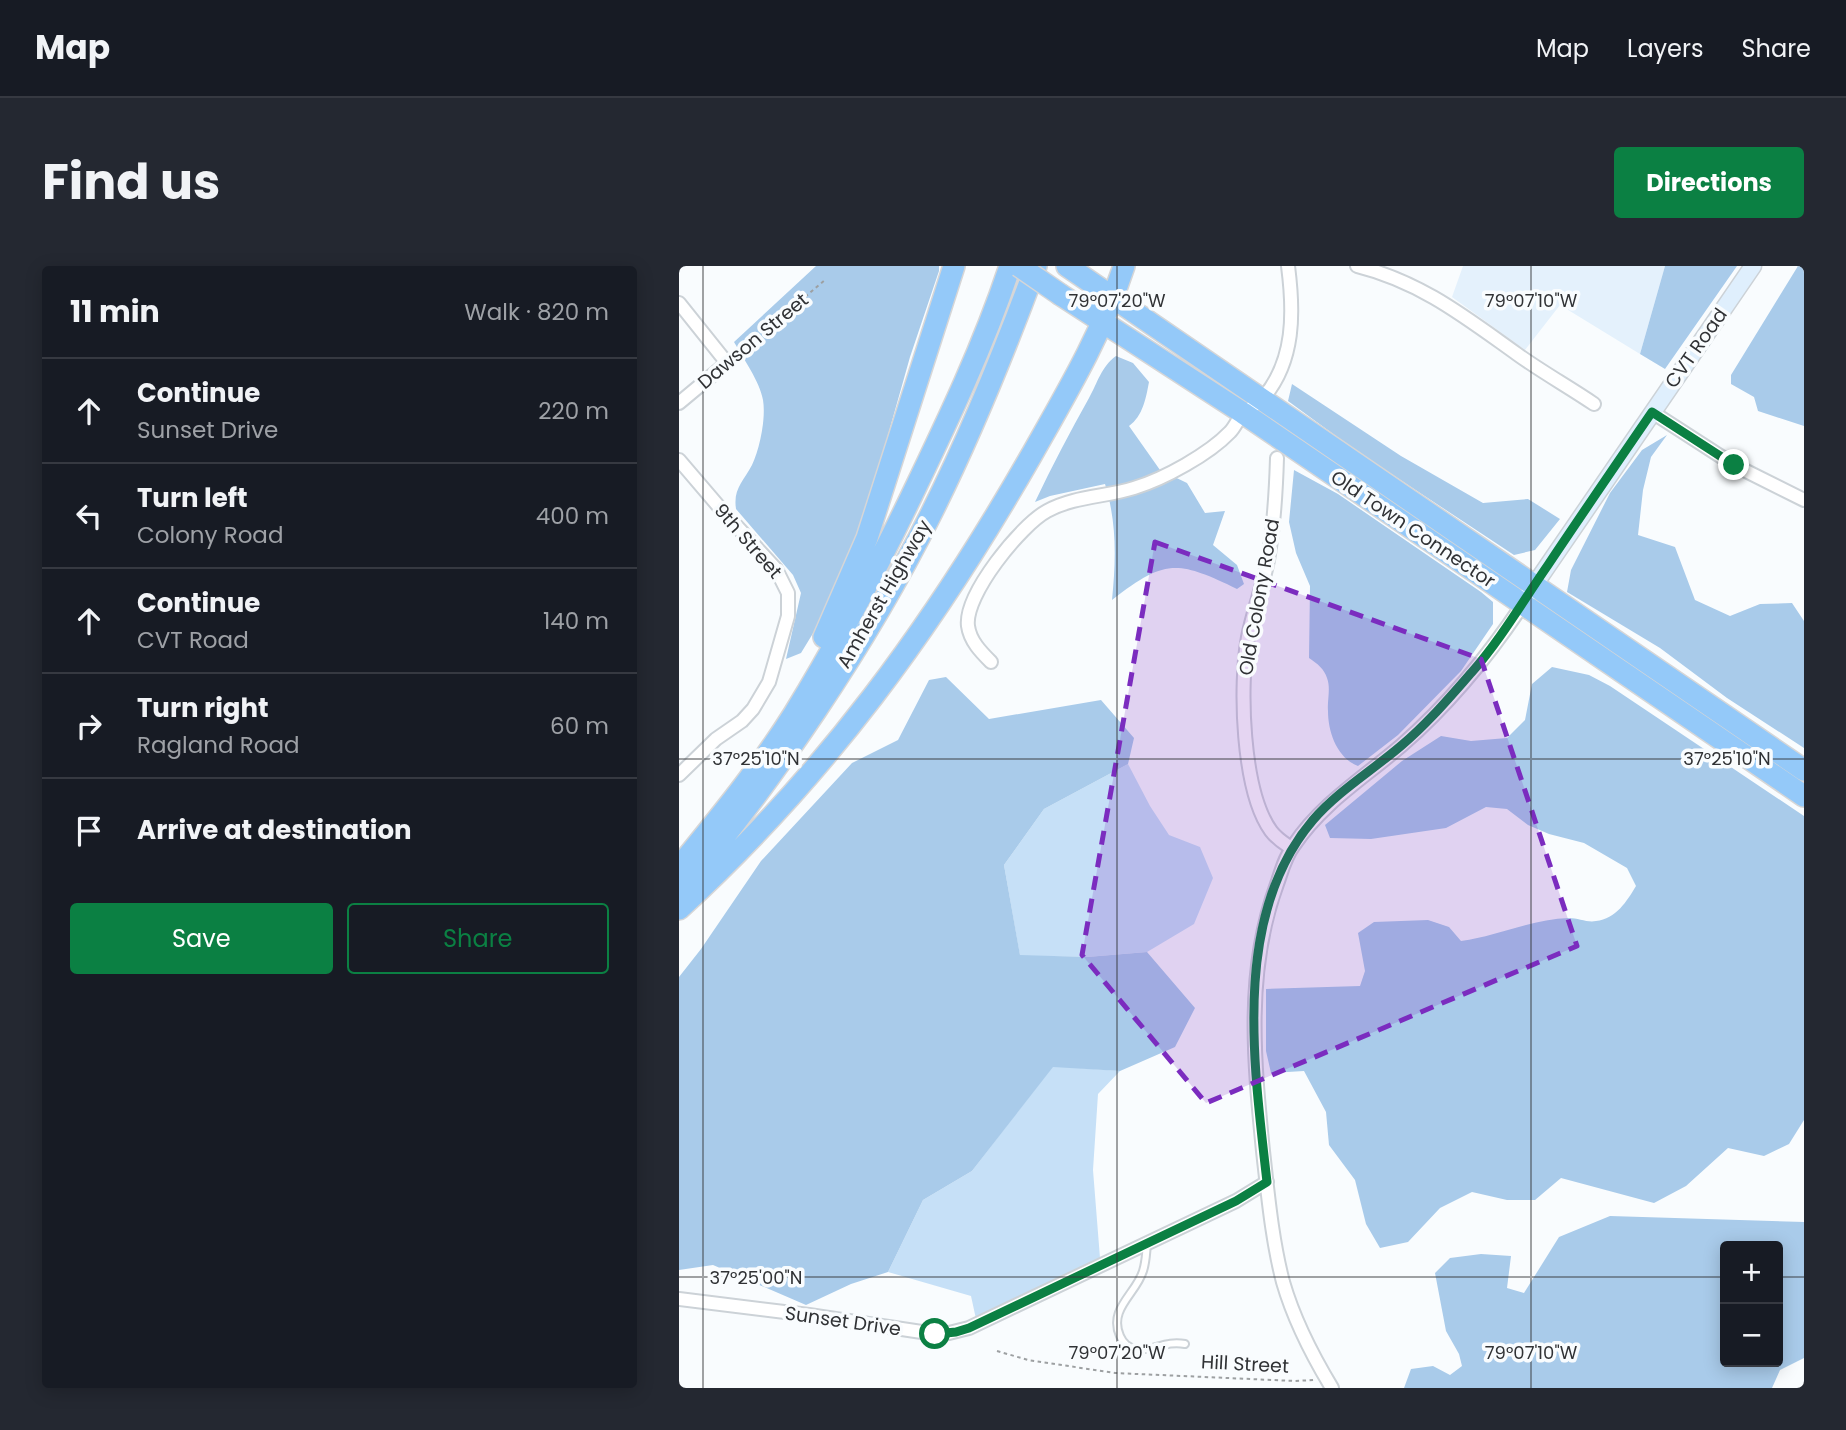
<!DOCTYPE html>
<meta charset="utf-8">
<style>
:root{--surface:#171b24;--page:#242831;--text:#f1f3f6;--muted:#9ea1a6;--line:#363941;--accent:#0b8043}
body{margin:0;font-family:Poppins,sans-serif;background:var(--page);color:var(--text)}
.controls{position:absolute;right:21px;bottom:21px;display:grid;overflow:hidden;border-radius:7px;box-shadow:0 4px 18px #0003}
.controls button{width:63px;height:63px;display:grid;place-items:center;padding:0;border:0;border-bottom:2px solid var(--line);background:var(--surface);color:var(--text);font:35px sans-serif}
.stop{position:absolute;width:21px;height:21px;margin:-16px;border:5px solid #0b8043;border-radius:50%;background:#fff}
.stop.end{background:#0b8043;border-color:#fff;box-shadow:0 2px 7px #0008}
.list{margin:0;padding:0;list-style:none}
h2{display:flex;justify-content:space-between;align-items:center;height:91px;margin:0;padding:0 28px;font-size:30px}
h2 small{font-size:23px;font-weight:400;color:var(--muted)}
.list li{display:grid;grid-template-columns:46px 1fr auto;gap:21px;align-items:center;box-sizing:border-box;height:105px;padding:0 28px;border-top:2px solid var(--line)}
.list b{display:block;font-size:26px;white-space:nowrap}
.list p{margin:0;font-size:23px;white-space:nowrap;color:var(--muted)}
.list em{font-size:23px;font-style:normal;color:var(--muted)}
.actions{display:flex;gap:14px;padding:21px 28px}
.actions a{flex:1;padding:16px 0;border:2px solid var(--accent);border-radius:7px;text-align:center;font-size:24px;color:var(--accent)}
.actions .main{background:var(--accent);color:#fff}
.icon{flex:none;width:38px;height:38px;fill:none;stroke:currentColor;stroke-width:2;stroke-linecap:round;stroke-linejoin:round}
.map{position:relative;flex:none;width:1125px;height:1122px;overflow:hidden;border-radius:7px}
header{display:flex;align-items:center;gap:42px;box-sizing:border-box;height:98px;padding:0 35px;background:var(--surface);border-bottom:2px solid var(--line)}
header strong{font-size:33px}
nav{display:flex;gap:38px;margin-inline-start:auto;font-size:24px}
.intro{display:flex;align-items:center;justify-content:space-between;box-sizing:border-box;height:168px;padding:0 42px}
h1{margin:0;font-size:49px}
.button{padding:18px 32px;border-radius:7px;background:var(--accent);color:#fff;font-size:24px;font-weight:700}
main{display:flex;gap:42px;padding:0 42px}
aside{flex:1;background:var(--surface);border-radius:7px;box-shadow:0 4px 18px #0003}
.map>svg:first-child{display:block}
.built{fill:#e4f1fc}
.green{fill:#c6e0f7}
.forest{fill:#a9cbea;fill-rule:evenodd}
.lines{fill:none;stroke-linecap:round;stroke-linejoin:round}
.lane-casing{stroke:#ccd2d7;stroke-width:10}
.street-casing{stroke:#ccd2d7;stroke-width:16}
.secondary-casing{stroke:#ccd2d7;stroke-width:19}
.highway-casing{stroke:#d6d6d7;stroke-width:24}
.path{stroke:#9da0a2;stroke-width:2;stroke-dasharray:3.5 3.5;stroke-linecap:butt}
.lane{stroke:#fff;stroke-width:6}
.street{stroke:#fff;stroke-width:12}
.secondary{stroke:#dfeffd;stroke-width:16}
.highway{stroke:#94c9f9;stroke-width:21}
.highway-bridge-casing{stroke:#d6d6d7;stroke-width:24;stroke-linecap:butt}
.highway-bridge{stroke:#94c9f9;stroke-width:21}
.route{stroke:#0b8043;stroke-width:9}
.marked{fill:#7b2cbf;fill-opacity:0.2;stroke:#7b2cbf;stroke-width:5;stroke-dasharray:14 9;stroke-linejoin:round}
.ticks{fill:none;stroke:#303235;stroke-width:2;stroke-opacity:0.45}
.labels{text-anchor:middle;dominant-baseline:central;stroke-width:7;stroke-linejoin:round;paint-order:stroke}
.street-label{font-size:19px;fill:#303235;stroke:#f9fcfe}
.ticks-label{font-size:18px;text-anchor:middle;fill:#303235;stroke:#f9fcfe;stroke-width:7;stroke-linejoin:round;paint-order:stroke}
</style>
<header>
<strong>Map</strong>
<nav><a>Map</a><a>Layers</a><a>Share</a></nav>
</header>
<div class="intro"><h1>Find us</h1><a class="button">Directions</a></div>
<main>
<aside>
<h2>11 min<small>Walk · 820 m</small></h2>
<ul class="list">
<li><svg class="icon" aria-label="ahead" viewBox="0 0 24 24"><path d="M12 20V5M6 11l6-6 6 6"/></svg><div><b>Continue</b><p>Sunset Drive</p></div><em>220 m</em></li>
<li><svg class="icon" aria-label="left" viewBox="0 0 24 24"><path d="M17 20v-9H6M10 6l-5 5 5 5"/></svg><div><b>Turn left</b><p>Colony Road</p></div><em>400 m</em></li>
<li><svg class="icon" aria-label="ahead" viewBox="0 0 24 24"><path d="M12 20V5M6 11l6-6 6 6"/></svg><div><b>Continue</b><p>CVT Road</p></div><em>140 m</em></li>
<li><svg class="icon" aria-label="right" viewBox="0 0 24 24"><path d="M7 20v-9h11M14 6l5 5-5 5"/></svg><div><b>Turn right</b><p>Ragland Road</p></div><em>60 m</em></li>
<li><svg class="icon" aria-label="arrive" viewBox="0 0 24 24"><path d="M6 21V4h12l-3 4 3 4H6"/></svg><div><b>Arrive at destination</b></div></li>
</ul>
<div class="actions"><a class="main">Save</a><a>Share</a></div>
</aside>
<div class="map">
<svg width="1125" height="1122" viewBox="0 0 1125 1122">
<rect width="100%" height="100%" fill="#f9fcfe"/>
<path class="built" d="M 784,0 L 986,0 L 961,88 L 881,39 L 846,84 L 773,31 Z"/>
<path class="green" d="M 449,498 L 471,540 L 490,569 L 521,581 L 534,612 L 515,658 L 468,686 L 408,691 L 341,690 L 325,599 L 365,543 Z
M 374,800 L 441,805 L 419,828 L 414,904 L 421,992 L 297,1053 L 292,1030 L 209,1006 L 244,934 L 293,905 Z"/>
<path class="forest" d="M 137,0 L 260,0 L 260,5 L 231,91 L 182,265 L 150,341 L 122,387 L 107,393 L 122,327 L 114,309 L 57,243 C 54,223 64,216 73,199 C 81,182 87,152 84,134 C 81,116 64,92 55,76 Z
M 986,0 L 1058,0 L 986,103 L 961,88 Z
M 1119,0 L 1125,0 L 1125,160 L 1079,145 L 1075,131 L 1052,118 L 1052,109 Z
M 437,90 L 454,97 L 470,116 C 467,132 464,150 450,160 L 481,204 L 508,217 L 526,247 L 546,245 L 534,279 L 558,299 L 565,318 L 558,323 C 498,294 486,293 433,334 C 437,294 438,257 426,218 L 371,230 L 356,236 C 373,200 391,166 410,132 C 419,116 422,101 437,90 Z
M 613,118 L 722,190 L 804,237 L 849,233 L 881,253 L 856,284 L 835,289 L 676,184 L 609,135 Z
M 988,169 L 972,191 L 964,224 L 959,269 L 996,281 L 1016,334 L 1051,350 L 1081,338 L 1113,337 L 1125,355 L 1125,482 L 1048,432 L 981,382 L 888,326 L 892,304 L 931,227 L 963,184 Z
M 615,204 L 659,228 L 802,326 L 814,336 L 814,358 L 782,405 L 719,469 L 679,500 C 658,492 649,466 649,445 C 648,435 652,422 648,412 C 645,403 639,398 630,392 L 631,320 L 617,287 L 610,256 Z
M 873,401 L 910,409 L 931,420 L 1125,550 L 1125,854 L 1110,878 L 1085,890 L 1049,882 L 1007,920 L 975,937 L 882,912 L 856,934 L 828,934 L 793,926 L 761,942 L 729,976 L 701,982 L 687,958 L 676,914 L 650,879 L 647,846 L 625,805 L 592,807 L 587,785 L 587,723 L 681,720 L 686,705 L 679,667 L 695,656 L 749,654 L 770,661 L 782,675 C 818,670 853,653 890,652 C 899,652 909,657 917,655 C 937,653 948,635 957,620 L 948,602 L 905,577 L 870,568 L 849,559 L 828,543 L 807,541 L 767,562 L 692,573 L 651,572 L 646,559 L 723,495 L 762,470 L 792,475 L 828,472 L 846,454 L 853,418 Z
M 267,411 L 310,453 L 422,434 L 455,472 L 449,498 L 365,543 L 325,599 L 341,689 L 408,691 L 468,686 L 516,742 L 496,781 L 441,805 L 374,801 L 293,905 L 244,934 L 209,1006 L 172,1018 L 127,1039 L 34,999 L 0,1004 L 0,711 L 22,683 L 82,595 L 173,497 L 219,474 L 250,414 Z
M 931,950 L 1125,956 L 1125,1092 L 1101,1104 L 1093,1122 L 725,1122 L 732,1103 L 754,1100 L 771,1109 L 783,1100 L 780,1088 L 767,1065 L 756,1007 L 771,992 L 802,988 L 832,990 L 828,1022 L 845,1027 L 880,971 ZM 1046,980 L 1099,980 L 1099,1096 L 1046,1096 Z"/>
<g class="lines">
<defs>
<path id="lane" d="M 468,978 C 467,987 467,996 464,1005 C 457,1028 429,1043 441,1070 C 444,1077 449,1082 457,1083 C 473,1086 486,1074 506,1078"/>
<path id="street" d="M 678,0 C 742,16 786,51 838,88 C 863,106 890,121 915,138
M 0,37 L 48,97 L 0,137
M 973,146 L 1055,199 L 1125,234
M 598,192 C 597,226 595,260 589,294 C 584,320 574,345 569,371 C 560,419 563,525 592,565 C 598,573 605,577 612,582
M 0,194 L 41,242 L 97,303 L 109,327 L 109,350 L 90,416 L 74,443 L 63,455 L 37,473 L 0,509
M 312,396 C 302,386 291,375 289,360 C 285,329 342,259 368,245 C 395,230 427,231 455,222 C 485,213 530,188 551,166 C 556,161 559,153 563,148 C 569,142 579,139 584,132 C 616,95 615,46 609,0
M 0,1033 L 130,1049 L 256,1068 L 270,1067 L 290,1062 L 557,935 L 588,916
M 653,1122 C 633,1089 615,1054 604,1016 C 593,974 589,929 584,885 C 575,795 566,705 598,618 C 603,604 606,591 615,579 C 643,537 686,511 723,479 C 770,438 810,389 844,338"/>
<path id="secondary" d="M 850,327 L 1074,0"/>
<path id="highway" d="M 388,0 L 1125,504
M 382,29 L 564,147 L 1125,530
M 145,371 L 188,272 L 275,0
M 0,601 C 40,552 81,502 115,448 C 158,378 197,304 233,229 C 269,154 305,79 331,0
M 0,626 C 94,515 187,379 252,248 C 292,168 326,84 357,0
M 0,643 C 146,509 254,361 352,190 C 387,128 423,68 445,0"/>
</defs>
<use href="#lane" class="lane-casing"/>
<use href="#street" class="street-casing"/>
<use href="#secondary" class="secondary-casing"/>
<use href="#highway" class="highway-casing"/>
<path class="path" d="M 57,90 L 147,13
M 318,1085 L 349,1094 L 436,1107 L 616,1115 L 636,1114"/>
<use href="#lane" class="lane"/>
<use href="#street" class="street"/>
<use href="#secondary" class="secondary"/>
<use href="#highway" class="highway"/>
<defs>
<path id="highway-bridge" d="M 340,0 L 382,29"/>
</defs>
<use href="#highway-bridge" class="highway-bridge-casing"/>
<use href="#highway-bridge" class="highway-bridge"/>
</g>
<g class="lines">
<path class="route" d="M 256,1068 L 277,1066 L 290,1062 L 557,935 L 588,916 C 575,800 552,650 634,554 C 659,525 694,504 723,479 C 749,457 770,432 793,406 C 822,373 844,335 869,299 C 903,248 938,197 973,146 L 1055,199"/>
</g>
<path class="marked" d="M 476,276 L 802,393 L 898,680 L 527,837 L 403,689 Z"/>
<path class="ticks" d="M 24,0 L 24,1122M 438,0 L 438,1122M 852,0 L 852,1122M 0,493 L 1125,493M 0,1011 L 1046,1011M 1099,1011 L 1125,1011"/>
<g class="labels">
<g class="street-label">
<text transform="translate(74 75) rotate(-40)">Dawson Street</text>
<text transform="translate(1017 82) rotate(-55)">CVT Road</text>
<text transform="translate(734 263) rotate(34)">Old Town Connector</text>
<text transform="translate(69 275) rotate(49)">9th Street</text>
<text transform="translate(205 328) rotate(-60)">Amherst Highway</text>
<text transform="translate(580 331) rotate(-80)">Old Colony Road</text>
<text transform="translate(164 1055) rotate(8)">Sunset Drive</text>
<text transform="translate(566 1098) rotate(3)">Hill Street</text>
</g>
</g>
<g class="ticks-label">
<text x="438" y="41">79°07'20"W</text>
<text x="852" y="41">79°07'10"W</text>
<text x="77" y="499">37°25'10"N</text>
<text x="1048" y="499">37°25'10"N</text>
<text x="77" y="1018">37°25'00"N</text>
<text x="438" y="1093">79°07'20"W</text>
<text x="852" y="1093">79°07'10"W</text>
</g>
</svg>
<div class="controls">
<button>+</button>
<button>−</button>
</div>
<div class="stop" style="left:256px;top:1068px"></div>
<div class="stop end" style="left:1055px;top:199px"></div>
</div>
</main>
